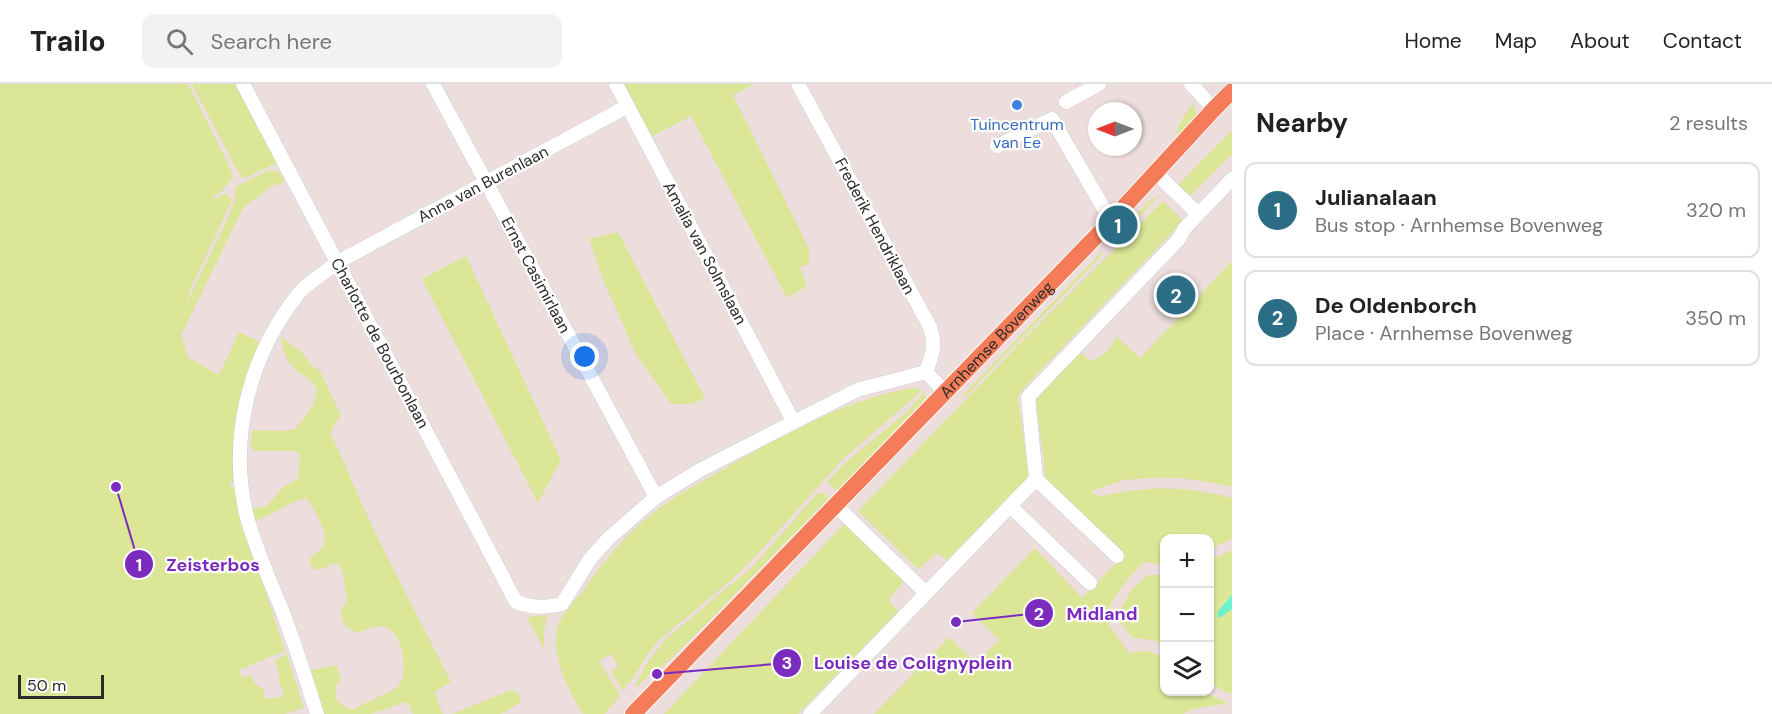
<!DOCTYPE html>
<meta charset="utf-8">
<style>
:root{--surface:#fff;--page:#f2f2f2;--text:#222;--muted:#767676;--line:#e0e0e0;--accent:#2b6d85}
body{margin:0;font-family:"DM Sans",sans-serif;background:var(--page);color:var(--text)}
.controls{position:absolute;right:18px;bottom:18px;display:grid;overflow:hidden;border-radius:12px;box-shadow:0 2px 4px #0004}
.controls button{width:54px;height:54px;display:grid;place-items:center;padding:0;border:0;border-bottom:2px solid var(--line);background:var(--surface);color:var(--text);font:30px sans-serif}
.compass{position:absolute;left:1088px;top:18px;width:54px;height:54px;border-radius:50%;background:var(--surface);box-shadow:0 2px 4px #0004;rotate:270deg}
.scale{position:absolute;left:18px;bottom:15px;width:86px;box-sizing:border-box;padding-left:6px;border:3px solid #2b2b2b;border-top:0;font-size:16px;line-height:21px;white-space:nowrap;color:#2b2b2b;-webkit-text-stroke:4px #fff;paint-order:stroke}
.you{position:absolute;left:585px;top:273px;width:21px;height:21px;margin:-15px;border:4px solid #fff;border-radius:50%;background:#1a73e8;box-shadow:0 0 0 9px #1a73e833}
.badge{display:grid;place-items:center;width:39px;height:39px;border-radius:50%;background:var(--accent);color:#fff;font-size:20px;font-weight:700}
.pin{position:absolute;translate:-50% -50%;border:3px solid #fff;box-shadow:0 2px 6px #0006}
.list{margin:0;padding:0;list-style:none}
h2{display:flex;justify-content:space-between;align-items:center;height:78px;margin:0;padding:0 24px;font-size:26px}
h2 small{font-size:20px;font-weight:400;color:var(--muted)}
.list li{display:grid;grid-template-columns:39px 1fr auto;gap:18px;align-items:center;box-sizing:border-box;height:96px;margin:0 12px 12px;padding:0 12px;border:2px solid var(--line);border-radius:12px}
.list b{display:block;font-size:22px;white-space:nowrap}
.list p{margin:0;font-size:20px;white-space:nowrap;color:var(--muted)}
.list em{font-size:20px;font-style:normal;color:var(--muted)}
.icon{flex:none;width:33px;height:33px;fill:none;stroke:currentColor;stroke-width:2;stroke-linecap:round;stroke-linejoin:round}
.map{position:relative;flex:none;width:1232px;height:630px;overflow:hidden}
header{display:flex;align-items:center;gap:36px;box-sizing:border-box;height:84px;padding:0 30px;background:var(--surface);border-bottom:2px solid var(--line)}
header strong{font-size:28px}
nav{display:flex;gap:33px;margin-inline-start:auto;font-size:21px}
.search{width:420px;height:54px;background:var(--page);display:flex;align-items:center;gap:15px;box-sizing:border-box;padding:0 21px;border-radius:12px;color:var(--muted);font-size:22px}
main{display:flex}
aside{flex:1;background:var(--surface)}
.map>svg:first-child{display:block}
.green{fill:#dce697}
.water{fill:#6cf3cd}
.lines{fill:none;stroke-linecap:round;stroke-linejoin:round}
.minor-casing{stroke:#c7d4d9;stroke-width:15}
.major-casing{stroke:#fff;stroke-width:18}
.minor{stroke:#fff;stroke-width:14}
.major{stroke:#f57c59;stroke-width:16}
.shop-dot{fill:#3f7fe0;stroke:#fff;stroke-width:2}
.labels{text-anchor:middle;dominant-baseline:central;stroke-width:4.5;stroke-linejoin:round;paint-order:stroke}
.shop-label{font-size:16px;fill:#366cbe;stroke:#fff}
.street-label{font-size:16px;fill:#2b2b2b;stroke:#fff}
.leader{fill:none;stroke:#7b2cbf;stroke-width:2}
.callout-dot{fill:#7b2cbf;stroke:#fff;stroke-width:2}
.mark-label{font-size:18px;text-anchor:middle;font-weight:bold;fill:#fff}
.callout-label{font-size:18px;text-anchor:middle;font-weight:bold;fill:#7b2cbf;stroke:#fff;stroke-width:4.5;stroke-linejoin:round;paint-order:stroke}
</style>
<header>
<strong>Trailo</strong>
<div class="search"><svg class="icon" aria-label="search" viewBox="0 0 24 24"><circle cx="10" cy="10" r="6"/><path d="M15 15l6 6"/></svg>Search here</div>
<nav><a>Home</a><a>Map</a><a>About</a><a>Contact</a></nav>
</header>
<main>
<div class="map">
<svg width="1232" height="630" viewBox="0 0 1232 630">
<rect width="100%" height="100%" fill="#eddddc"/>
<path class="green" d="M 0,0 L 188,0 L 228,79 L 233,93 L 222,107 L 214,112 L 214,116 L 225,109 L 232,116 L 190,206 L 186,221 L 229,131 L 235,116 L 235,103 L 269,86 L 278,87 L 285,97 L 277,102 L 276,99 L 244,123 L 181,251 L 188,273 L 219,291 L 239,248 L 256,256 L 261,261 L 235,398 L 229,397 L 231,403 L 237,404 L 251,463 L 285,567 L 239,586 L 242,593 L 251,591 L 254,599 L 263,605 L 265,615 L 281,613 L 284,610 C 283,605 280,601 278,596 L 280,594 L 275,576 L 287,570 L 304,624 L 284,630 L 0,630 Z
M 192,0 L 237,0 L 280,82 L 274,80 L 243,95 L 237,86 Z
M 623,0 L 755,0 L 733,11 L 809,165 L 809,179 L 800,184 L 807,202 L 787,214 L 691,32 L 651,53 Z
M 1194,18 L 1196,32 L 1179,52 L 1176,48 L 1184,32 Z
M 1232,46 L 1232,70 L 1191,111 L 1187,110 L 1178,101 Z
M 1161,110 L 1122,151 L 1119,149 L 1149,117 Z
M 1163,117 L 1183,137 L 1021,307 L 1018,314 L 1029,393 L 947,476 L 937,469 L 918,485 L 858,427 L 1032,247 Z
M 618,148 L 705,314 L 692,320 L 671,320 L 637,272 L 603,196 L 589,155 Z
M 1101,168 L 1103,170 L 965,313 L 963,311 Z
M 466,172 L 561,376 L 538,419 L 422,195 Z
M 1232,177 L 1232,403 L 1203,397 L 1176,394 L 1152,394 L 1124,396 L 1091,407 L 1099,413 C 1144,401 1187,402 1232,414 L 1232,455 L 1210,465 L 1210,454 L 1164,454 L 1164,481 L 1143,478 C 1127,495 1114,512 1104,534 L 1129,569 C 1142,566 1152,567 1164,573 L 1164,608 L 1205,608 L 1212,612 L 1228,619 L 1189,626 L 1183,630 L 874,630 L 949,553 L 976,579 L 999,556 L 972,529 L 1035,464 L 1082,514 L 1116,479 L 1123,469 L 1046,397 L 1036,315 L 1080,268 L 1090,277 C 1104,273 1110,265 1117,253 L 1140,274 Z
M 281,253 L 301,267 L 312,282 L 320,287 L 341,331 C 338,338 332,341 331,350 L 376,451 L 451,598 L 434,608 L 443,630 L 413,630 L 408,619 L 405,618 L 371,630 L 321,630 L 308,587 L 337,581 L 341,596 L 337,600 C 333,617 338,619 352,626 C 359,622 396,605 398,603 C 409,589 404,546 383,543 C 374,541 364,547 356,549 L 344,540 L 340,528 L 347,517 L 343,489 L 337,479 C 329,479 323,487 315,486 L 310,479 L 310,474 C 313,470 319,468 322,465 C 332,452 313,425 307,414 C 288,418 273,431 255,437 L 253,425 L 267,422 L 283,403 L 298,395 L 300,370 L 294,367 L 255,367 L 251,363 L 252,346 L 283,347 L 295,345 L 313,322 L 317,305 C 309,292 305,294 295,285 C 285,277 283,265 281,253 Z
M 914,304 L 922,307 L 844,374 L 752,476 L 730,497 L 658,557 L 648,570 L 630,599 L 628,598 L 623,607 L 611,587 L 618,583 L 611,570 L 599,577 L 620,612 L 605,630 L 583,630 C 570,610 554,577 556,554 C 557,531 573,520 585,504 C 606,475 624,452 652,430 C 673,412 698,400 722,386 C 780,353 846,314 914,304 Z
M 924,308 L 926,314 L 837,407 L 827,398 L 846,378 L 908,327 Z
M 823,408 L 829,414 L 699,547 L 653,592 L 650,590 L 637,603 L 635,601 L 649,576 L 666,555 L 751,484 L 816,411 Z
M 845,439 L 904,497 L 888,516 L 898,527 L 798,630 L 664,630 Z
M 1232,466 L 1232,511 L 1218,527 L 1221,533 L 1232,525 L 1232,609 L 1225,608 L 1210,598 L 1210,476 Z
M 1148,491 L 1164,491 L 1164,561 L 1154,556 L 1133,554 L 1116,533 L 1132,505 Z
M 547,531 L 544,548 L 544,565 L 527,533 Z
M 509,607 L 516,607 L 521,614 L 520,619 L 501,630 L 452,630 Z"/>
<path class="water" d="M 1232,511 L 1232,525 L 1221,533 L 1217,533 L 1218,527 Z"/>
<g class="lines">
<defs>
<path id="minor" d="M 243,0 L 516,518 C 534,524 544,524 562,520 L 590,475 L 609,454 L 656,413 L 700,386 L 857,306 L 926,288
M 433,0 L 656,413
M 616,0 L 793,337
M 798,0 L 930,243 C 936,262 933,269 926,288
M 1191,0 L 1214,25
M 1066,18 L 1099,0
M 997,62 L 1052,35 L 1111,137
M 1156,89 L 1198,130
M 926,288 L 945,308
M 1036,395 L 1117,472
M 835,421 L 926,509
M 1010,422 L 1090,499
M 317,630 C 306,595 295,560 282,526 C 270,497 257,467 248,437 C 227,358 248,273 299,209 C 309,197 326,188 338,178 L 628,22
M 810,630 L 1036,395 L 1028,313 L 1178,156 L 1185,144 L 1232,95"/>
<g id="major">
<path id="s1" d="M 633,630 L 1111,137 L 1214,25 L 1232,7"/>
</g>
</defs>
<use href="#minor" class="minor-casing"/>
<use href="#major" class="major-casing"/>
<use href="#minor" class="minor"/>
<use href="#major" class="major"/>
</g>
<circle class="shop-dot" cx="1017" cy="21" r="6"/>
<g class="labels">
<g class="shop-label">
<text x="1017" y="40">Tuincentrum<tspan x="1017" dy="18">van Ee</tspan></text>
</g>
<g class="street-label">
<text transform="translate(483 100) rotate(-28)">Anna van Burenlaan</text>
<text transform="translate(875 142) rotate(62)">Frederik Hendriklaan</text>
<text transform="translate(705 169) rotate(62)">Amalia van Solmslaan</text>
<text transform="translate(536 191) rotate(62)">Ernst Casimirlaan</text>
<text stroke="none"><textPath href="#s1" startOffset="522">Arnhemse Bovenweg</textPath></text>
<text transform="translate(380 259) rotate(62)">Charlotte de Bourbonlaan</text>
</g>
</g>
<path class="leader" d="M116 403L139 480M956 538L1039 529M657 590L787 579"/>
<g class="callout-dot">
<circle cx="116" cy="403" r="6"/>
<circle cx="956" cy="538" r="6"/>
<circle cx="657" cy="590" r="6"/>
<circle cx="139" cy="480" r="15"/>
<circle cx="1039" cy="529" r="15"/>
<circle cx="787" cy="579" r="15"/>
</g>
<g class="mark-label">
<text x="139" y="487">1</text>
<text x="1039" y="536">2</text>
<text x="787" y="585">3</text>
</g>
<g class="callout-label">
<text x="213" y="487">Zeisterbos</text>
<text x="1102" y="536">Midland</text>
<text x="913" y="585">Louise de Colignyplein</text>
</g>
</svg>
<div class="controls">
<button>+</button>
<button>−</button>
<button><svg class="icon" aria-label="layers" viewBox="0 0 24 24"><path d="M12 4l9 5-9 5-9-5zM3 14l9 5 9-5"/></svg></button>
</div>
<svg class="compass" viewBox="-18 -18 36 36"><path d="M0-13l5 13h-10z" fill="#e53935"/><path d="M0 13l5-13h-10z" fill="#767676"/></svg>
<div class="scale">50 m</div>
<div class="you"></div>
<div class="pin badge" style="left:1118px;top:141px">1</div>
<div class="pin badge" style="left:1176px;top:211px">2</div>
</div>
<aside>
<h2>Nearby<small>2 results</small></h2>
<ul class="list">
<li><span class="badge">1</span><div><b>Julianalaan</b><p>Bus stop · Arnhemse Bovenweg</p></div><em>320 m</em></li>
<li><span class="badge">2</span><div><b>De Oldenborch</b><p>Place · Arnhemse Bovenweg</p></div><em>350 m</em></li>
</ul>
</aside>
</main>
